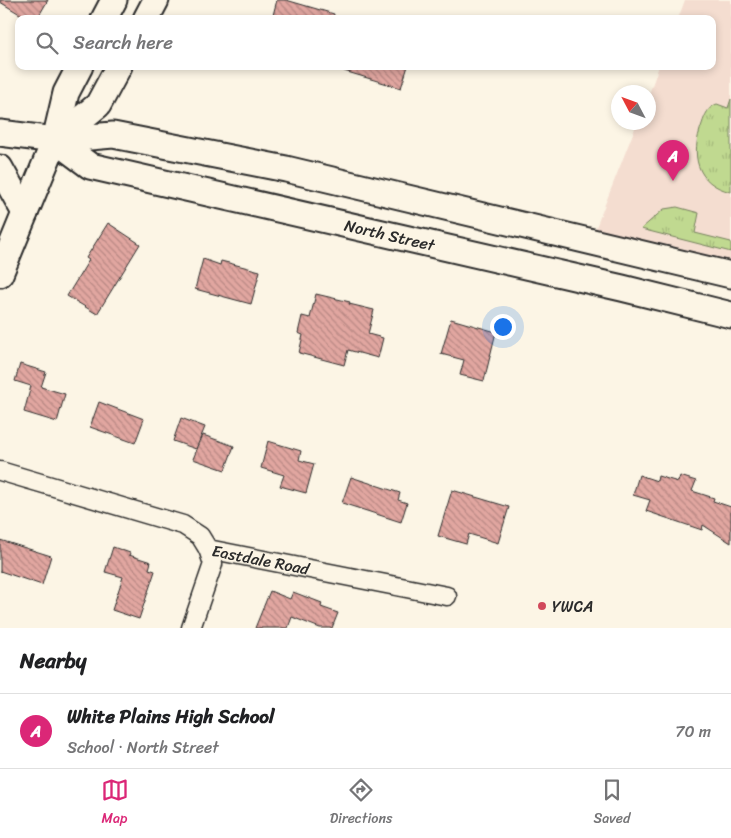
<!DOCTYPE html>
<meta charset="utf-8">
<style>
:root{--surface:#fff;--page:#f6f6f6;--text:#202124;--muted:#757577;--line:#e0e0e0;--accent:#db2777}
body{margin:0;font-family:Sriracha,sans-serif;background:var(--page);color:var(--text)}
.compass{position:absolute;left:611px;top:85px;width:45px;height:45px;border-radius:50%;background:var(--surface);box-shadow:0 2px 8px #0003;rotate:311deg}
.you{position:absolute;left:502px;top:326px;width:18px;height:18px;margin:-12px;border:4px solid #fff;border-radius:50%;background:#1a73e8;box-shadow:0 0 0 8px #1a73e833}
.badge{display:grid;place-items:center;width:32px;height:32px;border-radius:50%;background:var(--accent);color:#fff;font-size:16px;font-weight:700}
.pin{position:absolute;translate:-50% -41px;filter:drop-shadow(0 1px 2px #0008)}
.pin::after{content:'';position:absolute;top:26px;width:18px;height:15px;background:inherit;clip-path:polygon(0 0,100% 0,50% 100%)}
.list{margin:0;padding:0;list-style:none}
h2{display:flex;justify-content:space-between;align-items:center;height:65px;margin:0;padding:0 20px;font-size:21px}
h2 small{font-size:16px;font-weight:400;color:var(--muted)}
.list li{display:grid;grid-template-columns:32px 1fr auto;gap:15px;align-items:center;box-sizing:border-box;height:75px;padding:0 20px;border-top:1px solid var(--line)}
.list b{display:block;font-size:19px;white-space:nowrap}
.list p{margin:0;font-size:16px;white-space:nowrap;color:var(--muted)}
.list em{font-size:16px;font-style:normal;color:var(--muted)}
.icon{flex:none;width:28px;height:28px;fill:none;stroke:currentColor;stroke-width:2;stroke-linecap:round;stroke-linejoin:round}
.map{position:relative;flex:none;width:731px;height:628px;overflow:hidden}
.search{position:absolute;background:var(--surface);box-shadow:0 2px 8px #0003;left:15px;right:15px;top:15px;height:55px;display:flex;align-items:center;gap:12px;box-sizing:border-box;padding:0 18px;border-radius:10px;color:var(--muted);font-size:19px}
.sheet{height:140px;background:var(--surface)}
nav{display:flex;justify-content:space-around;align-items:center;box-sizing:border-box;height:70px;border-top:1px solid var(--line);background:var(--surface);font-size:14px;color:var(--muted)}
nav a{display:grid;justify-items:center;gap:2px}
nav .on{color:var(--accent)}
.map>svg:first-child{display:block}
.built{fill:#f4ddd0}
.grass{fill:url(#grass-tufts);stroke:#76825e}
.building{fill:url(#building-back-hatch);stroke:#2b2b2b}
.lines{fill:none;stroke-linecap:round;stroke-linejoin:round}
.street-casing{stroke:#2b2b2b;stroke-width:21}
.secondary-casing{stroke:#2b2b2b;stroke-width:29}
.street{stroke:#fcf5e5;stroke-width:18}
.secondary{stroke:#fcf5e5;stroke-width:25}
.poi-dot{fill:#d1495b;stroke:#fcf5e5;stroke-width:2}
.labels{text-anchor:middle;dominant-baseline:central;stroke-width:5;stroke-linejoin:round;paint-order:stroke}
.street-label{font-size:16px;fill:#2b2b2b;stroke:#fcf5e5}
.poi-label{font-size:16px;fill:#2b2b2b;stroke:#fcf5e5;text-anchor:start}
</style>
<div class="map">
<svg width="731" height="628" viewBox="0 0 731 628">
<defs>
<pattern id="grass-tufts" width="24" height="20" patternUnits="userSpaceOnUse" patternTransform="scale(1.25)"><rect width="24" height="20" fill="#c0d990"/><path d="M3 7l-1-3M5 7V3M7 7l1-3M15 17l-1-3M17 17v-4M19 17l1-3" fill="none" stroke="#a5ba7c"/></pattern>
<pattern id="building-back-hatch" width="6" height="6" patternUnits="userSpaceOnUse" patternTransform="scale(1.25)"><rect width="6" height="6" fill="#e1a6a0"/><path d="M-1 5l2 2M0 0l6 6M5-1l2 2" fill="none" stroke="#b78783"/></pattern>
</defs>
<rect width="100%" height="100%" fill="#fcf5e5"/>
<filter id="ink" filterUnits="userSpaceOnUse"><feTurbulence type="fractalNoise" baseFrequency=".02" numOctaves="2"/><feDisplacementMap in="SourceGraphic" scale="10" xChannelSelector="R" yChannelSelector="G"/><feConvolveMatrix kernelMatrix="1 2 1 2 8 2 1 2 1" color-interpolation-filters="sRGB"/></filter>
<g filter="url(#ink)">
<path class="built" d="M 685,0 L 731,0 L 731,275 L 591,240 L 637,123 L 648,122 L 649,94 L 659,66 L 712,66 L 712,19 L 678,19 Z"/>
<path class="grass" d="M 731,99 L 731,192 C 696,184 690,155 702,124 C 705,115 708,107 717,104 L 728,108 Z
M 677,207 L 699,213 L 695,233 L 731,242 L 731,252 L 641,229 L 664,209 Z"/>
<path class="building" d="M 0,0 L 48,0 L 37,19 L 28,19 L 0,2 Z
M 277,0 L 286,0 L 334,14 L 333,19 L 272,19 Z
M 344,66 L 408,66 L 401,88 L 344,71 Z
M 108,223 L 140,244 L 97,314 L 67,296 L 89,260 L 86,258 Z
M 203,259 L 220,265 L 221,261 L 260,271 L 251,304 L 195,289 Z
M 316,294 L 350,302 L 349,304 L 374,310 L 368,334 L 383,338 L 378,358 L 348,350 L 344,365 L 299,353 L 303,335 L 298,333 L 302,316 L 310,318 Z
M 451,319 L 496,332 L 484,381 L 460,375 L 464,360 L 441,354 Z
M 20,364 L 46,372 L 41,387 L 65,394 L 57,422 L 24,412 L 31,386 L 15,381 Z
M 99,402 L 144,419 L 135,443 L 90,427 Z
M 181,418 L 205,427 L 196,449 L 173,441 Z
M 203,435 L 234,446 L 225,470 L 193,459 Z
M 268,441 L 301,451 L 299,460 L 314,464 L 306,493 L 280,486 L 284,475 L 261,468 Z
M 639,475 L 657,481 L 658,476 L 678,482 L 680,476 L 696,481 L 692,491 L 714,498 L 713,501 L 731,507 L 731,543 L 703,525 L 702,530 L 646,511 L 650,500 L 633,495 Z
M 351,477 L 400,493 L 398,500 L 407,503 L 401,522 L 342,503 Z
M 452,490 L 509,507 L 498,543 L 469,534 L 466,544 L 438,536 Z
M 0,540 L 51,556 L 42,585 L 0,571 Z
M 113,547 L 130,553 L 129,555 L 151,562 L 149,569 L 155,571 L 139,619 L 112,610 L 123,577 L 105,572 Z
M 270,591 L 290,599 L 293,592 L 322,603 L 321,607 L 338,613 L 332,628 L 320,628 L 292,617 L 288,628 L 255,628 Z"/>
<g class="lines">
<defs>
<g id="street">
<path id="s1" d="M 0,471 L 183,525 L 200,536 L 208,549 L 447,596"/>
<path d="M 191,628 L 213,564 L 208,549"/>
</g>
<g id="secondary">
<path d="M 104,19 L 114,0"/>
<path d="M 146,19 L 156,0"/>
<path d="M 0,133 L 55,140 L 113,135 L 286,169 L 731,275"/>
<path id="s2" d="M 55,140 L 90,166 L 622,288 L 731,315"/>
<path d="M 55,140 L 98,105 L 119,66"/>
<path d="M 0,168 L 25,213"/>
<path d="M 0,274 L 55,140 L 66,93 L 80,66"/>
</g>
</defs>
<use href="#street" class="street-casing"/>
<use href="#secondary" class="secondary-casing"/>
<use href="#street" class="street"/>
<use href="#secondary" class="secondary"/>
</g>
</g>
<circle class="poi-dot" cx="542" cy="606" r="5"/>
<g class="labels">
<g class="street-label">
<text stroke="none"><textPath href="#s2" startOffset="351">North Street</textPath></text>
<text stroke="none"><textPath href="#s1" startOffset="280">Eastdale Road</textPath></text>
</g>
<g class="poi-label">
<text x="552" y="606">YWCA</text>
</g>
</g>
</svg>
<svg class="compass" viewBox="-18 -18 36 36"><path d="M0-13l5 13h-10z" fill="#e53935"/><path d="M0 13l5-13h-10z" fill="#757577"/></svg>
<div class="you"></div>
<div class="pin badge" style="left:673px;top:181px">A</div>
<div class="search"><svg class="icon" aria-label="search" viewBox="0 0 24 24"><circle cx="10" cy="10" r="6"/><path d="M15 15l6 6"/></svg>Search here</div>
</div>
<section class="sheet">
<h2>Nearby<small></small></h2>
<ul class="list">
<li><span class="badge">A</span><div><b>White Plains High School</b><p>School · North Street</p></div><em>70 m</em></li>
</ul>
</section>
<nav>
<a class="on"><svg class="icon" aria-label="map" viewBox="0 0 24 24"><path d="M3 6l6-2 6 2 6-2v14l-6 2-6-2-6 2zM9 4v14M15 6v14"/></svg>Map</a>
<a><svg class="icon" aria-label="directions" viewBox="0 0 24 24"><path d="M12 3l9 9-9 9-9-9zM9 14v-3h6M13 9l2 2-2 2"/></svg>Directions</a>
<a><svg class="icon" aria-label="saved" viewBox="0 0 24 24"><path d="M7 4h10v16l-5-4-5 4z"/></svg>Saved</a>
</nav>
